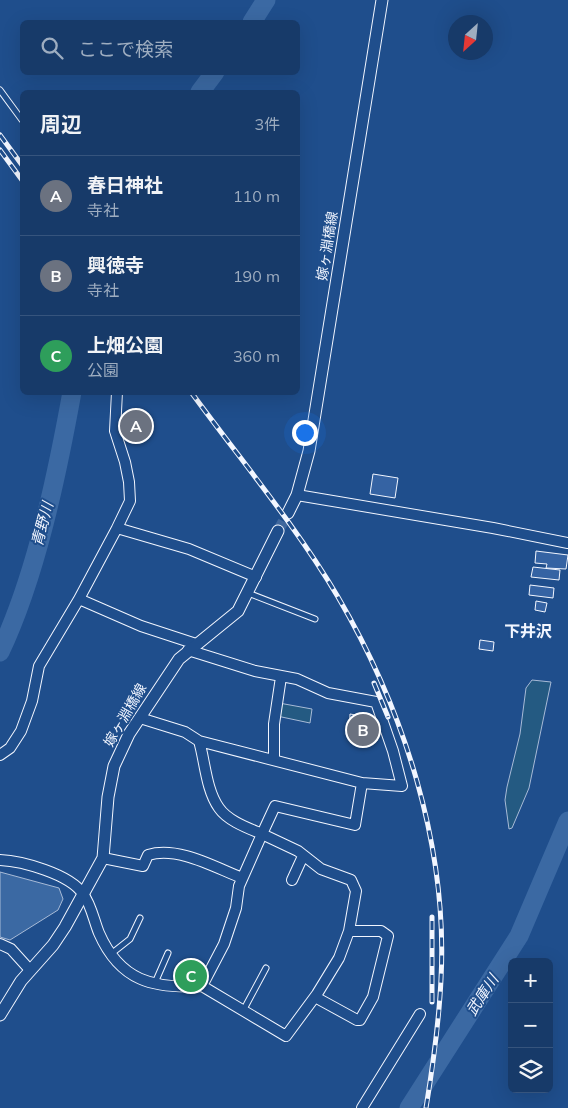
<!DOCTYPE html>
<html lang="ja">
<meta charset="utf-8">
<style>
:root{--surface:#173a69;--page:#20416f;--text:#f1f3f6;--muted:#9eadc0;--line:#36547d;--accent:#8bbbb9}
body{margin:0;font-family:Mulish,"Noto Sans JP",sans-serif;background:var(--page);color:var(--text)}
.controls{position:absolute;right:15px;bottom:15px;display:grid;overflow:hidden;border-radius:8px;box-shadow:0 5px 20px #0002}
.controls button{width:45px;height:45px;display:grid;place-items:center;padding:0;border:0;border-bottom:1px solid var(--line);background:var(--surface);color:var(--text);font:25px sans-serif}
.compass{position:absolute;left:448px;top:15px;width:45px;height:45px;border-radius:50%;background:var(--surface);box-shadow:0 5px 20px #0002;rotate:207deg}
.you{position:absolute;left:304px;top:432px;width:18px;height:18px;margin:-12px;border:4px solid #fff;border-radius:50%;background:#1a73e8;box-shadow:0 0 0 8px #1a73e833}
.badge{display:grid;place-items:center;width:32px;height:32px;border-radius:50%;background:var(--accent);color:#fff;font-size:16px;font-weight:700}
.pin{position:absolute;translate:-50% -50%;border:2px solid #fff;box-shadow:0 1px 5px #0006}
.list{margin:0;padding:0;list-style:none}
h2{display:flex;justify-content:space-between;align-items:center;height:65px;margin:0;padding:0 20px;font-size:21px}
h2 small{font-size:16px;font-weight:400;color:var(--muted)}
.list li{display:grid;grid-template-columns:32px 1fr auto;gap:15px;align-items:center;box-sizing:border-box;height:80px;padding:0 20px;border-top:1px solid var(--line)}
.list b{display:block;font-size:19px;white-space:nowrap}
.list p{margin:0;font-size:16px;white-space:nowrap;color:var(--muted)}
.list em{font-size:16px;font-style:normal;color:var(--muted)}
.icon{flex:none;width:28px;height:28px;fill:none;stroke:currentColor;stroke-width:2;stroke-linecap:round;stroke-linejoin:round}
.map{position:relative;flex:none;width:568px;height:1108px;overflow:hidden}
.search{position:absolute;background:var(--surface);box-shadow:0 5px 20px #0002;left:20px;top:20px;width:280px;height:55px;display:flex;align-items:center;gap:12px;box-sizing:border-box;padding:0 18px;border-radius:8px;color:var(--muted);font-size:19px}
.panel{position:absolute;background:var(--surface);box-shadow:0 5px 20px #0002;left:20px;top:90px;width:280px;height:305px;border-radius:8px}
.map>svg:first-child{display:block}
.green{fill:#245a82;stroke:#a8bbd7}
.water{fill:#3b69a3;stroke:#a8bbd7}
.lines{fill:none;stroke-linecap:round;stroke-linejoin:round}
.river{stroke:#3b69a3;stroke-width:19}
.building{fill:#3563a3;stroke:#f2f6ff}
.tertiary-tunnel{stroke:#3f679d;stroke-width:11;stroke-dasharray:11 5.5;stroke-linecap:butt}
.service-casing{stroke:#f2f6ff;stroke-width:7}
.minor-casing{stroke:#f2f6ff;stroke-width:12}
.tertiary-casing{stroke:#f2f6ff;stroke-width:13}
.service{stroke:#1f4e8c;stroke-width:5}
.minor{stroke:#1f4e8c;stroke-width:10}
.tertiary{stroke:#1f4e8c;stroke-width:11}
.rail-casing{stroke:#f2f6ff;stroke-width:5}
.rail{stroke:#1f4e8c;stroke-width:3;stroke-dasharray:9;stroke-linecap:butt}
.labels{text-anchor:middle;dominant-baseline:central;stroke-width:4;stroke-linejoin:round;paint-order:stroke}
.street-label{font-size:14px;fill:#f2f6ff;stroke:#1f4e8c}
.water-label{font-size:15px;font-style:italic;fill:#f2f6ff;stroke:#1f4e8c}
.quarter-label{font-size:16px;font-weight:bold;fill:#f2f6ff;stroke:#1f4e8c}
</style>
<div class="map">
<svg width="568" height="1108" viewBox="0 0 568 1108">
<rect width="100%" height="100%" fill="#1f4e8c"/>
<path class="green" d="M 532,680 L 551,682 L 529,788 L 512,828 L 509,829 L 505,800 L 507,787 L 520,734 L 526,688 Z
M 279,703 L 312,709 L 310,723 L 277,716 Z"/>
<path class="water" d="M 0,872 L 59,888 L 63,899 L 58,910 L 10,940 L 0,937 Z"/>
<g class="lines">
<path class="river" d="M 252,22 L 266,0
M 200,92 L 215,72
M 0,652 C 36,576 57,475 72,392
M 409,1108 L 519,936 L 568,821"/>
</g>
<path class="building" d="M 373,474 L 398,478 L 395,498 L 370,494 Z
M 536,551 L 568,555 L 566,569 L 546,568 L 547,564 L 535,563 Z
M 533,567 L 560,570 L 559,580 L 531,577 Z
M 530,585 L 554,588 L 553,598 L 529,595 Z
M 536,601 L 547,603 L 545,612 L 535,610 Z
M 480,640 L 494,642 L 493,651 L 479,649 Z
M 350,714 L 368,717 L 368,723 L 379,723 L 377,741 L 349,738 Z"/>
<g class="lines">
<path class="tertiary-tunnel" d="M 278,531 L 288,513"/>
<defs>
<path id="service" d="M 0,90 L 22,120
M 248,593 L 315,619
M 111,954 L 130,939 L 140,918
M 154,985 L 168,953
M 244,1009 L 266,968"/>
<path id="minor" d="M 117,392 L 115,431 L 125,462 L 129,482 L 130,501 L 117,528
M 297,495 L 493,528 L 568,543
M 196,644 L 141,626 L 79,599 L 117,528 L 189,549 L 256,577
M 188,650 L 255,671 L 297,679 L 328,693 L 376,702 L 393,751 L 402,786 L 362,783 L 199,741
M 140,718 L 185,732 L 199,741 C 205,761 206,790 219,808 C 228,821 248,828 262,834 L 275,806 L 355,825 L 362,783
M 0,755 L 10,748 L 21,731 L 32,701 L 39,666 L 79,599
M 274,760 L 274,724 L 281,677
M 262,834 L 298,851 L 321,869 L 351,880 L 356,891 L 349,931 L 339,958 L 317,994 L 286,1036 L 202,986 L 224,944 L 236,908 L 239,886 Z
M 103,858 L 143,866 L 148,855 C 178,846 214,867 242,878
M 0,860 C 22,861 70,874 83,894 C 91,904 94,921 99,933 C 120,981 153,989 202,986
M 292,880 L 303,856
M 0,944 L 11,949 L 30,970
M 315,997 L 357,1020 L 360,1020 L 373,997 L 388,936 L 381,931 L 349,931
M 362,1108 L 420,1014"/>
<path id="tertiary" d="M 288,513 L 297,495 L 309,451 L 382,0
M 0,1015 L 21,981 L 53,945 L 65,927 L 103,858 L 108,797 L 114,766 L 129,734 L 179,659 L 238,611 L 278,531"/>
</defs>
<use href="#service" class="service-casing"/>
<use href="#minor" class="minor-casing"/>
<use href="#tertiary" class="tertiary-casing"/>
<use href="#service" class="service"/>
<use href="#minor" class="minor"/>
<use href="#tertiary" class="tertiary"/>
<defs>
<path id="rail" d="M 0,135 L 22,165
M 0,150 L 22,180
M 191,392 C 240,459 296,526 338,597 C 404,710 448,847 441,979 C 439,1023 433,1065 426,1108
M 374,683 L 388,717
M 432,1002 L 432,917"/>
</defs>
<use href="#rail" class="rail-casing"/>
<use href="#rail" class="rail"/>
</g>
<g class="labels">
<g class="street-label">
<text transform="translate(327 246) rotate(-81)">嫁ヶ淵橋線</text>
<text transform="translate(125 715) rotate(-60)">嫁ヶ淵橋線</text>
</g>
<g class="water-label">
<text transform="translate(42 524) rotate(-75)">青野川</text>
<text transform="translate(482 995) rotate(-57)">武庫川</text>
</g>
<g class="quarter-label">
<text x="528" y="631">下井沢</text>
</g>
</g>
</svg>
<div class="controls">
<button>+</button>
<button>−</button>
<button><svg class="icon" aria-label="layers" viewBox="0 0 24 24"><path d="M12 4l9 5-9 5-9-5zM3 14l9 5 9-5"/></svg></button>
</div>
<svg class="compass" viewBox="-18 -18 36 36"><path d="M0-13l5 13h-10z" fill="#e53935"/><path d="M0 13l5-13h-10z" fill="#9eadc0"/></svg>
<div class="you"></div>
<div class="pin badge" style="left:136px;top:426px;background:#6b7280">A</div>
<div class="pin badge" style="left:363px;top:730px;background:#6b7280">B</div>
<div class="pin badge" style="left:191px;top:976px;background:#2e9e5b">C</div>
<div class="search"><svg class="icon" aria-label="search" viewBox="0 0 24 24"><circle cx="10" cy="10" r="6"/><path d="M15 15l6 6"/></svg>ここで検索</div>
<section class="panel">
<h2>周辺<small>3件</small></h2>
<ul class="list">
<li><span class="badge" style="background:#6b7280">A</span><div><b>春日神社</b><p>寺社</p></div><em>110 m</em></li>
<li><span class="badge" style="background:#6b7280">B</span><div><b>興徳寺</b><p>寺社</p></div><em>190 m</em></li>
<li><span class="badge" style="background:#2e9e5b">C</span><div><b>上畑公園</b><p>公園</p></div><em>360 m</em></li>
</ul>
</section>
</div>
